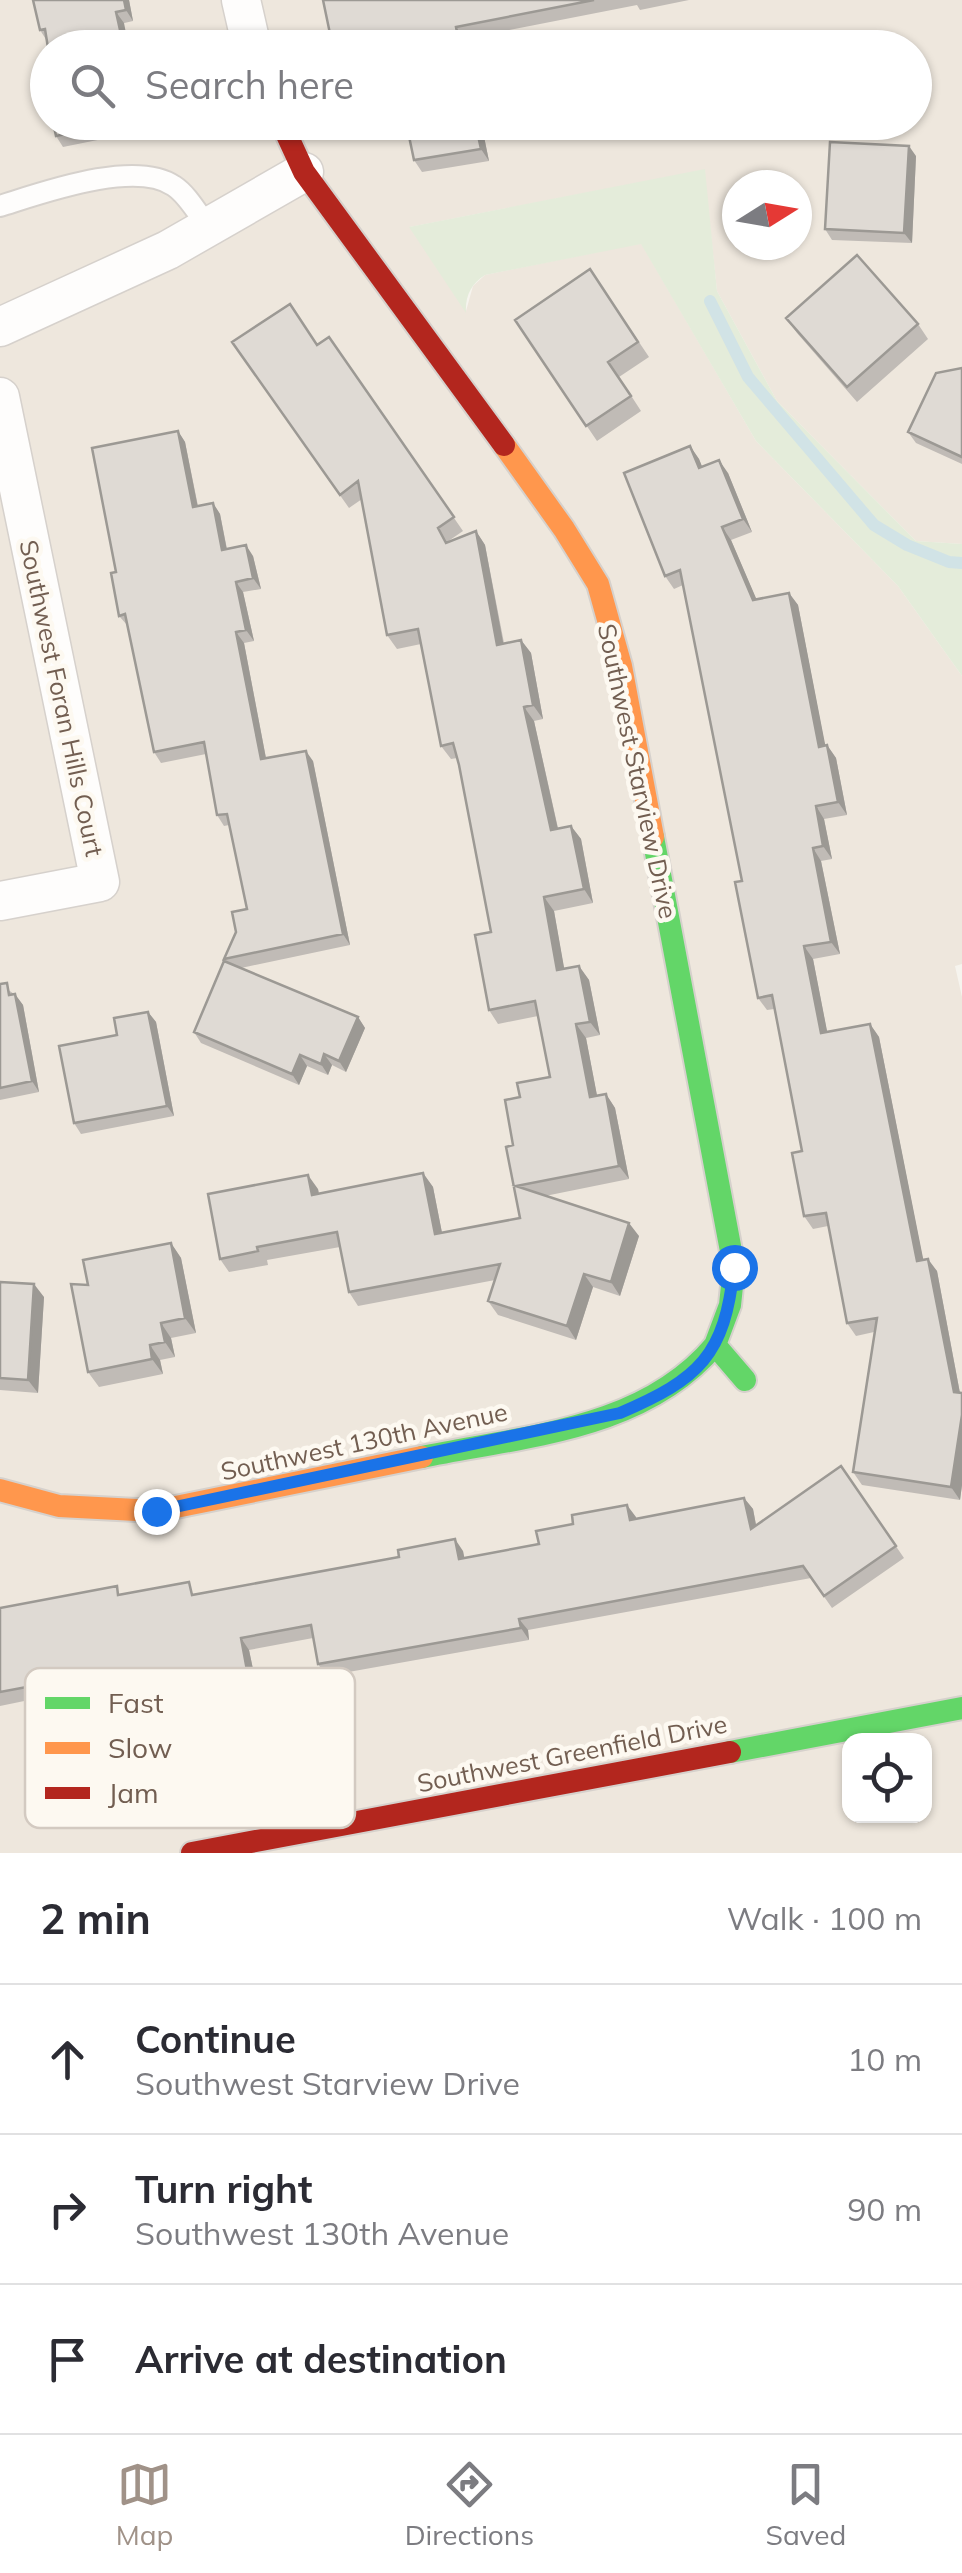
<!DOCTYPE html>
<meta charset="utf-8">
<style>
:root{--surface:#fff;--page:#f2f2f3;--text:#2b2b33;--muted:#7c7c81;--line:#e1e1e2;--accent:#a09288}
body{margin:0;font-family:Mulish,sans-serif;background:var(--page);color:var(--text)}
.controls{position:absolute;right:30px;bottom:30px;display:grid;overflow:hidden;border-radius:20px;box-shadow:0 2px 8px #0004}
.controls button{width:90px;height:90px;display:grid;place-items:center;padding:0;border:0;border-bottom:2px solid var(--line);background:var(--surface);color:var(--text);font:50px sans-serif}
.compass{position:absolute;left:722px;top:170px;width:90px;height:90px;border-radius:50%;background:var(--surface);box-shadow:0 2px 8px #0004;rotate:79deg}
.stop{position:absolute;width:30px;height:30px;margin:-22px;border:8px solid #1a73e8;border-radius:50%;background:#fff}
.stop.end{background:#1a73e8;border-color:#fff;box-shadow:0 2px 10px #0008}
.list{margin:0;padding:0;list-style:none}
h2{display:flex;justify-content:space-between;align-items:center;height:130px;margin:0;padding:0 40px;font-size:42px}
h2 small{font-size:32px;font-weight:400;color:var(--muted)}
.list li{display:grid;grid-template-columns:65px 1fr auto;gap:30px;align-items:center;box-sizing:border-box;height:150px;padding:0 40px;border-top:2px solid var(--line)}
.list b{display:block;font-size:38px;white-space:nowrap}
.list p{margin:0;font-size:32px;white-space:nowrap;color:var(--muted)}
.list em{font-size:32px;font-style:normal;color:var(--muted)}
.icon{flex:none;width:55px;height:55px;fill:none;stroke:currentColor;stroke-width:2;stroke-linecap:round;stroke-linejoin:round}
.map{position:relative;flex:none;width:962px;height:1853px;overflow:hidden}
.search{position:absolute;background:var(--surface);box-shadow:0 2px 8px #0004;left:30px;right:30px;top:30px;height:110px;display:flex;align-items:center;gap:25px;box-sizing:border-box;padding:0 35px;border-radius:55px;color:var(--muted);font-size:38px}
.sheet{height:580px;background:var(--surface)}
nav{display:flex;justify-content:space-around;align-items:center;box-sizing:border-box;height:140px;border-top:2px solid var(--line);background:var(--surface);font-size:28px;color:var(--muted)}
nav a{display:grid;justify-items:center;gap:5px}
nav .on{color:var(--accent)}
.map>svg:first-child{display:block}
.residential{fill:#eee7dd;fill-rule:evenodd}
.green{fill:#e4ecda}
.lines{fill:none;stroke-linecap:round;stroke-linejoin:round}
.stream{stroke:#d1e3e6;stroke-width:12}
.lane-casing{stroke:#d6d1cc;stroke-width:24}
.street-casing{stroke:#d6d1cc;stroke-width:41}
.fast-casing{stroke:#d6d1cc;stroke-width:26}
.slow-casing{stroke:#d6d1cc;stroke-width:26}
.jam-casing{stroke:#d6d1cc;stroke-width:26}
.lane{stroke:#fefdfc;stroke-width:20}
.street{stroke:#fefdfc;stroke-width:38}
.fast{stroke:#63d668;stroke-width:22}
.slow{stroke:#ff974d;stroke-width:22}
.jam{stroke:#b3261e;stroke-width:22}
.wall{fill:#c0bbb6}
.shaded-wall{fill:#9c9994}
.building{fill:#dfdad4;stroke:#9c9994;stroke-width:2.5}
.route{stroke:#1a73e8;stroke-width:12}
.labels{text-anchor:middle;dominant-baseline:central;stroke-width:9;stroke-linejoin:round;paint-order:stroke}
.street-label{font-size:25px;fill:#725e51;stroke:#fdf9f1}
.key{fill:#fdf9f1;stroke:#d3cac1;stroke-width:2.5}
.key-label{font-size:28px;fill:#725e51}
</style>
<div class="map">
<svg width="962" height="1853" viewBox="0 0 962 1853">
<rect width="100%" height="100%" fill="#f6f4ee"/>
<path class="residential" d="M 0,0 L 962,0 L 962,544 L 916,541 L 777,401 L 717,291 L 704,170 L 410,227 L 466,311 L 473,286 L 485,275 L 641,243 L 756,441 L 898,586 L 962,676 L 962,964 L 955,966 L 962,997 L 962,1853 L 0,1853 ZM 48,48 L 914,48 L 914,122 L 48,122 ZM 737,185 L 797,185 L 797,245 L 737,245 ZM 850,1740 L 924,1740 L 924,1816 L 850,1816 Z"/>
<path class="green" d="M 705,169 L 717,291 L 777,401 L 916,541 L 962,544 L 962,676 L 898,586 L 756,441 L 641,244 L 485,275 C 471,284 465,296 466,313 L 409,227 Z"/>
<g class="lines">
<path class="stream" d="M 710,301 L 748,377 L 874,525 L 907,545 L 949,562 L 962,563"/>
<defs>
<path id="lane" d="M 0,206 C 42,193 135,159 174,186 C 188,195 199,216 209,228"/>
<path id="street" d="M 241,0 L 252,48
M 0,327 L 168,250 L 304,172
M 0,397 L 100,882 L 0,901"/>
<path id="fast" d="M 653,837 L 734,1267 L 730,1305 L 715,1345 L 745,1380
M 422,1457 C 524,1436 644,1430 715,1345
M 730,1752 L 962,1708"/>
<path id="slow" d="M 504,445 L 564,529 L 598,584 L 621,666 L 653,837
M 0,1490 L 59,1506 L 156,1511 L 422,1457"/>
<path id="jam" d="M 281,122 L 304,172 L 504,445
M 192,1853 L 730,1752"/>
</defs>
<use href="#lane" class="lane-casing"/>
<use href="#street" class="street-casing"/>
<use href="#fast" class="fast-casing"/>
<use href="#slow" class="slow-casing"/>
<use href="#jam" class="jam-casing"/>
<use href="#lane" class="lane"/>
<use href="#street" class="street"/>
<use href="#fast" class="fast"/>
<use href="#slow" class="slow"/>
<use href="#jam" class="jam"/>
</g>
<path class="wall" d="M 129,0 L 133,21 L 47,41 L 40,30 Z
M 323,0 L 689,0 L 640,10 L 637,5 L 464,39 Z
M 53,122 L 145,122 L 147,130 L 63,147 L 56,136 Z
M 406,122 L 481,122 L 489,161 L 422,172 L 414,160 Z
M 916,156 L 912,243 L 832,240 L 825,229 Z
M 590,269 L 649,357 L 619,377 L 641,411 L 597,441 L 515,320 Z
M 786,318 L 918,324 L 928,339 L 857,402 L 797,333 Z
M 329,337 L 463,531 L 447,542 L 476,531 L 485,545 L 504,643 L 521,640 L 531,653 L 543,719 L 534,721 L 558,828 L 571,826 L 581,839 L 593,903 L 554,911 L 564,969 L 579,966 L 589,980 L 600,1035 L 586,1038 L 597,1096 L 606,1094 L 615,1108 L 629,1179 L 545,1196 L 639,1236 L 620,1296 L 593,1287 L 576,1340 L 498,1315 L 488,1301 L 495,1280 L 358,1306 L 349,1292 L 340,1247 L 267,1260 L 268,1265 L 229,1272 L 220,1259 L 318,1189 L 319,1193 L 423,1173 L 433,1187 L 442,1233 L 520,1218 L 513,1145 L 520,1097 L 550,1077 L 538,1016 L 498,1024 L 489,1010 L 491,932 L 457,758 L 451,759 L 441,746 L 421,644 L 397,649 L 387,635 L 362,499 L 349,508 L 232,342 L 318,344 Z
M 962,368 L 962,464 L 916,443 L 908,432 Z
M 178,431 L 185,442 L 198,506 L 213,503 L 220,514 L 227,549 L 253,556 L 261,589 L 243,592 L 254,641 L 244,643 L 266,758 L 313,761 L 350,945 L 241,968 L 358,1017 L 365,1028 L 346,1072 L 332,1065 L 328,1075 L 307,1066 L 299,1085 L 201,1043 L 194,1032 L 226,962 L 224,959 L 247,909 L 229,825 L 224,826 L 217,815 L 206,754 L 161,763 L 154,752 L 128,626 L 119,616 L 116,572 Z
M 690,446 L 699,459 L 702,467 L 728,473 L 752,532 L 731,540 L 756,599 L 789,593 L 798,605 L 825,746 L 827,745 L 836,758 L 847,815 L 824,819 L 832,859 L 821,861 L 840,954 L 813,959 L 827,1032 L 870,1024 L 879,1037 L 923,1260 L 937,1271 L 960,1393 L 962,1393 L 962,1485 L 960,1500 L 862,1485 L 853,1472 L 874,1332 L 856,1336 L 847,1323 L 828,1226 L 813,1229 L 804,1216 L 802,1151 L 774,1009 L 767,1010 L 758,998 L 742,881 L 683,585 L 674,589 L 665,576 Z
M 0,984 L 14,994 L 23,1005 L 39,1092 L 0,1100 Z
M 148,1012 L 156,1022 L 174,1116 L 81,1134 L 74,1123 L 117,1035 Z
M 171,1243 L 181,1258 L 196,1333 L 171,1338 L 175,1357 L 160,1360 L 163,1374 L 99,1387 L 88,1372 L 88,1285 Z
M 0,1282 L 44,1297 L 38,1393 L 0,1390 Z
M 841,1466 L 904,1558 L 832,1608 L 811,1578 L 528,1630 L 529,1640 L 326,1676 L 318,1664 L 313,1638 L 249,1650 L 258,1693 L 188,1707 L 180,1695 L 178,1686 L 43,1712 L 34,1699 L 0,1706 L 0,1608 L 123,1594 L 197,1594 L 463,1551 L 464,1558 L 539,1544 L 636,1517 L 636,1519 L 744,1498 L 753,1509 L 756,1525 Z"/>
<path class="shaded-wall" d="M 124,0 L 129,0 L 133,21 L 126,10 Z
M 116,12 L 124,23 L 129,48 L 124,48 Z
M 456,27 L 464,39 L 466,48 L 460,48 Z
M 475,122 L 481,122 L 489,161 L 481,149 Z
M 909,146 L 916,156 L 912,243 L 904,233 Z
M 178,431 L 185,442 L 200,518 L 193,507 Z
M 690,446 L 699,459 L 708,481 L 699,468 Z
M 719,460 L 728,473 L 752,532 L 743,519 Z
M 213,503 L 220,514 L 229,561 L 222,550 Z
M 722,527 L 731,540 L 762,612 L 753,600 Z
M 476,531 L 485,545 L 506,658 L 497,645 Z
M 246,545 L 253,556 L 261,589 L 253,578 Z
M 236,582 L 243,592 L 254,641 L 246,630 Z
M 789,593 L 798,605 L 828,759 L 819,747 Z
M 236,632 L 244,643 L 268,769 L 261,759 Z
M 521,640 L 531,653 L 543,719 L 533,705 Z
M 524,707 L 534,721 L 561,843 L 551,830 Z
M 827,745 L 836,758 L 847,815 L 838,802 Z
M 306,751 L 313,761 L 350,945 L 343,934 Z
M 816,806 L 824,819 L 832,859 L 823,846 Z
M 571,826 L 581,839 L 593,903 L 584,889 Z
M 813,848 L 821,861 L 840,954 L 831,942 Z
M 544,897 L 554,911 L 567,984 L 557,970 Z
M 804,946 L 813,959 L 830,1046 L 821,1033 Z
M 579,966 L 589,980 L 600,1035 L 590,1022 Z
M 15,994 L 23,1005 L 39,1092 L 32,1081 Z
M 148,1012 L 156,1022 L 174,1116 L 167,1106 Z
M 358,1017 L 365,1028 L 346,1072 L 339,1061 Z
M 576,1024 L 586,1038 L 600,1111 L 590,1097 Z
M 870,1024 L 879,1037 L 926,1273 L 917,1261 Z
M 324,1054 L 332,1065 L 328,1075 L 321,1064 Z
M 300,1055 L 307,1066 L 299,1085 L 292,1074 Z
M 606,1094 L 615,1108 L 629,1179 L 619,1166 Z
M 423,1173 L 433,1187 L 445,1248 L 435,1234 Z
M 308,1175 L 318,1189 L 321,1208 L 312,1195 Z
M 629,1223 L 639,1236 L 620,1296 L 611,1282 Z
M 171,1243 L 181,1258 L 196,1333 L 185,1318 Z
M 928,1259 L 937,1271 L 962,1404 L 954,1392 Z
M 584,1274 L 593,1287 L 576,1340 L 567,1326 Z
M 34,1284 L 44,1297 L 38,1393 L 28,1380 Z
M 161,1323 L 171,1338 L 175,1357 L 165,1342 Z
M 150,1345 L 160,1360 L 163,1374 L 152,1359 Z
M 962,1415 L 962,1485 L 960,1500 L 951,1487 Z
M 744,1498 L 753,1509 L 759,1541 L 751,1529 Z
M 627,1505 L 636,1517 L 639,1532 L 630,1520 Z
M 455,1539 L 463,1551 L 467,1571 L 459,1559 Z
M 519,1619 L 528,1630 L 529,1640 L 521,1628 Z
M 241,1638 L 249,1650 L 258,1693 L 249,1681 Z"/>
<path class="building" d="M 33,0 L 124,0 L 126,10 L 116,12 L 124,48 L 48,48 L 45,29 L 40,30 Z
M 323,0 L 594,0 L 456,27 L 460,48 L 333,48 Z
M 53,122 L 122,122 L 56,136 Z
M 406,122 L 475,122 L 481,149 L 414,160 Z
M 830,142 L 909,146 L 904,233 L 825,229 Z
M 857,255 L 918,324 L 847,387 L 786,318 Z
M 590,269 L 638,342 L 608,362 L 631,396 L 586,426 L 515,320 Z
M 290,304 L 317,345 L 329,337 L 454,517 L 438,528 L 446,543 L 476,531 L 497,645 L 521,640 L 533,705 L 524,707 L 551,830 L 571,826 L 584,889 L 544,897 L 557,970 L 579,966 L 590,1022 L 576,1024 L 590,1097 L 606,1094 L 619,1166 L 516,1186 L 629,1223 L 611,1282 L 584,1274 L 567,1326 L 488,1301 L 500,1264 L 349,1292 L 337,1232 L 257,1247 L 258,1251 L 220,1259 L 208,1194 L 308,1175 L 312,1195 L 423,1173 L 435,1234 L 520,1218 L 506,1147 L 513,1145 L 505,1100 L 520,1097 L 517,1083 L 550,1077 L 535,1001 L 489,1010 L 475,935 L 491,932 L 459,765 L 453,743 L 441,746 L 418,629 L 387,635 L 358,481 L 340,495 L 232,342 Z
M 962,368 L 962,457 L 908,432 L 936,373 Z
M 178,431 L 193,507 L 213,503 L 222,550 L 246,545 L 253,578 L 236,582 L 246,630 L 236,632 L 261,759 L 306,751 L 343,934 L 224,959 L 236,932 L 232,912 L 247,909 L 227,814 L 217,815 L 204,742 L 154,752 L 125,614 L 119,616 L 111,573 L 116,572 L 92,448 Z
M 690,446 L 699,468 L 719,460 L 743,519 L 722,527 L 753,600 L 789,593 L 819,747 L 827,745 L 838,802 L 816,806 L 823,846 L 813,848 L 831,942 L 804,946 L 821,1033 L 870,1024 L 917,1261 L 928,1259 L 954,1392 L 962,1393 L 962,1415 L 951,1487 L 853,1472 L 877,1318 L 847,1323 L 826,1213 L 804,1216 L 792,1153 L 802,1151 L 772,995 L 758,998 L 735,882 L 742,881 L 680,570 L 665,576 L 624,473 Z
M 224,961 L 358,1017 L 339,1061 L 324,1054 L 321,1064 L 300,1055 L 292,1074 L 194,1032 Z
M 7,983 L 9,995 L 15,994 L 32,1081 L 0,1088 L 0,984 Z
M 148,1012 L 167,1106 L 74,1123 L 59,1046 L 117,1035 L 114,1018 Z
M 171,1243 L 185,1318 L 161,1323 L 165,1342 L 150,1345 L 152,1359 L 88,1372 L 71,1284 L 88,1285 L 83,1260 Z
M 0,1282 L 34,1284 L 28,1380 L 0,1378 Z
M 841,1466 L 896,1546 L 824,1596 L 803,1566 L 519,1619 L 521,1628 L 318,1664 L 311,1625 L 241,1638 L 249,1681 L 180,1695 L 176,1673 L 34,1700 L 32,1686 L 0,1692 L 0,1608 L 117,1586 L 118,1595 L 189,1582 L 192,1595 L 399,1557 L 398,1550 L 455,1539 L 459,1559 L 539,1544 L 536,1531 L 573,1524 L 572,1515 L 627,1505 L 630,1520 L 744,1498 L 751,1529 Z"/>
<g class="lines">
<path class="route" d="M 156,1511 L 620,1413 C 699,1379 725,1356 734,1267"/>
</g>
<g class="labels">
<g class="street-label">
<text transform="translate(62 698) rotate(78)">Southwest Foran Hills Court</text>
<text transform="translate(638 771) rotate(78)">Southwest Starview Drive</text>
<text transform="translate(364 1441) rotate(-12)">Southwest 130th Avenue</text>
<text transform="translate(572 1753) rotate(-11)">Southwest Greenfield Drive</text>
</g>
</g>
<rect x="25" y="1668" width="330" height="160" rx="15" class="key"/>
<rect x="45" y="1697" width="45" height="12" fill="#63d668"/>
<rect x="45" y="1742" width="45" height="12" fill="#ff974d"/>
<rect x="45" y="1787" width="45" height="12" fill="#b3261e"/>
<g class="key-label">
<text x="108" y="1713">Fast</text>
<text x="108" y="1758">Slow</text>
<text x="108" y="1803">Jam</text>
</g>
</svg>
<div class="controls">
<button><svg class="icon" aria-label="locate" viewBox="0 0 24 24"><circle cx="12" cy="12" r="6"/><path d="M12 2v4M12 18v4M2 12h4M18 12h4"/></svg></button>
</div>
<svg class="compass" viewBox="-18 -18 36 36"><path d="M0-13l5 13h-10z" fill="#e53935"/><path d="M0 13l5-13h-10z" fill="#7c7c81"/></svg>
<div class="stop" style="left:734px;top:1267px"></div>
<div class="stop end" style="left:156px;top:1511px"></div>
<div class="search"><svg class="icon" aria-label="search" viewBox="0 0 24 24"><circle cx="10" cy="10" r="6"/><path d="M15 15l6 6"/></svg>Search here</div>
</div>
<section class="sheet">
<h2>2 min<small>Walk · 100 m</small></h2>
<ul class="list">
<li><svg class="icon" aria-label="ahead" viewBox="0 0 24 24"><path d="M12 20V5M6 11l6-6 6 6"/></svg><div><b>Continue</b><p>Southwest Starview Drive</p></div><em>10 m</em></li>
<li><svg class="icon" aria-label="right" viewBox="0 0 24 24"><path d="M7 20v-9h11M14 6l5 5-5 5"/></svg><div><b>Turn right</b><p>Southwest 130th Avenue</p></div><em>90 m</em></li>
<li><svg class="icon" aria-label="arrive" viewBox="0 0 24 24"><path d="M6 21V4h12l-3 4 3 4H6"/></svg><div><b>Arrive at destination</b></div></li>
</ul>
</section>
<nav>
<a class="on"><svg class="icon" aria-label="map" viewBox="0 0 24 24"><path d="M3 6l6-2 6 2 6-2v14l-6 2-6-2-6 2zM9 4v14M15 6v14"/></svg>Map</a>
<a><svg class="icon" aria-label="directions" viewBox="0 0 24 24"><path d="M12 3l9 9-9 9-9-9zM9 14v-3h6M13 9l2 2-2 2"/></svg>Directions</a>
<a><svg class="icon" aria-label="saved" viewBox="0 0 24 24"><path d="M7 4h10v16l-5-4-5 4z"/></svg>Saved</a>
</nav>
